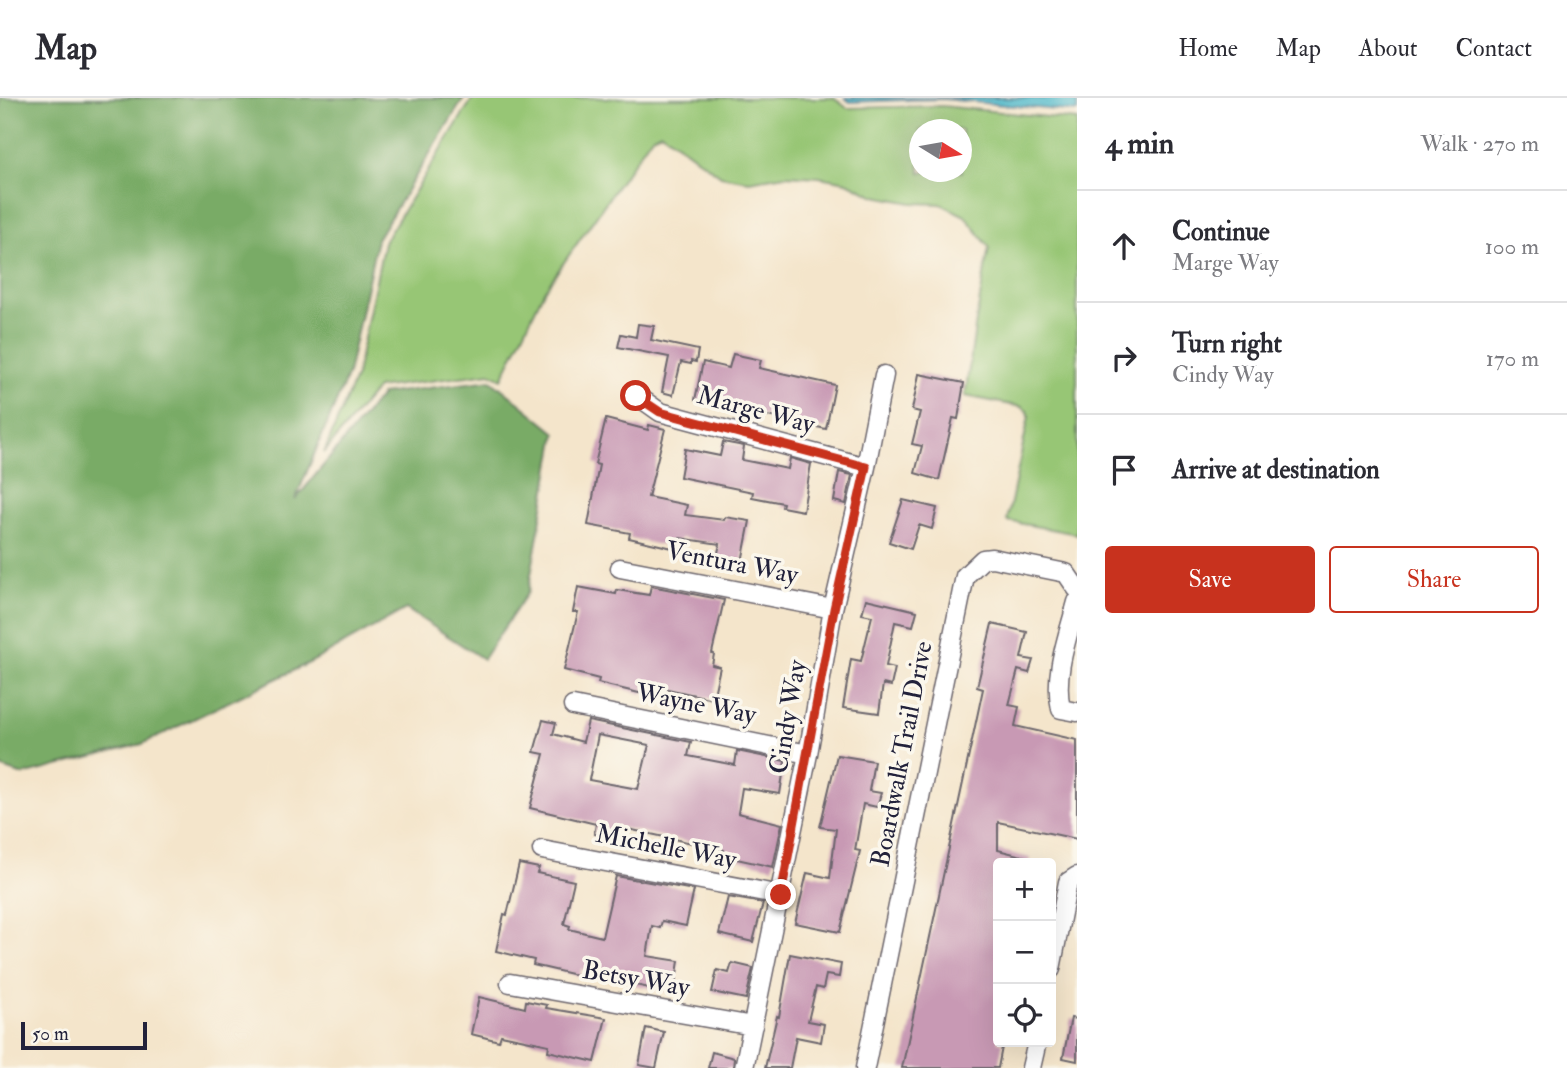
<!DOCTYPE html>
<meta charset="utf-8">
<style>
:root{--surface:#fff;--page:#f7f7f7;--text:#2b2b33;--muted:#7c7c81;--line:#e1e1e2;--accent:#c8321e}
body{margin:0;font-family:"IM FELL Double Pica",serif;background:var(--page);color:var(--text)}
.controls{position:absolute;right:21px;bottom:21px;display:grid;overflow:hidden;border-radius:7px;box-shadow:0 7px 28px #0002}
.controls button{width:63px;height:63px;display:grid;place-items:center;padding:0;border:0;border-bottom:2px solid var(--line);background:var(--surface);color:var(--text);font:35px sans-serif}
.compass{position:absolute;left:909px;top:21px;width:63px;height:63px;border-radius:50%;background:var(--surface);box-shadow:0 7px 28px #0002;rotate:101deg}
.scale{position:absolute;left:21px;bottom:18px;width:126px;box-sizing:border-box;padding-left:7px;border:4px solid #22223b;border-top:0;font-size:19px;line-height:24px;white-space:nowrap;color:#22223b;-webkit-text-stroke:5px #fbf7ec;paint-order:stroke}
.stop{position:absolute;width:21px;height:21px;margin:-16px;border:5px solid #c8321e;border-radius:50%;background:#fff}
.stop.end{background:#c8321e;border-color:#fff;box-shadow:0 2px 7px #0008}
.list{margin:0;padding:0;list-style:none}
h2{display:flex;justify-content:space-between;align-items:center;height:91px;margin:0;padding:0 28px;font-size:30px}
h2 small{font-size:23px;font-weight:400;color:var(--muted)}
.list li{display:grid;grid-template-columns:46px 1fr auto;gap:21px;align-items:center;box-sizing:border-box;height:112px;padding:0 28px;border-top:2px solid var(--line)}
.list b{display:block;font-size:26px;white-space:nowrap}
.list p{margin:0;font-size:23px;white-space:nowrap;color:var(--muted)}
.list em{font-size:23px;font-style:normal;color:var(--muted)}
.actions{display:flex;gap:14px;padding:21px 28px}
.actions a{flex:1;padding:16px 0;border:2px solid var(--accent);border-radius:7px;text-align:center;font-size:24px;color:var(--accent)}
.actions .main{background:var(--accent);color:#fff}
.icon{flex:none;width:38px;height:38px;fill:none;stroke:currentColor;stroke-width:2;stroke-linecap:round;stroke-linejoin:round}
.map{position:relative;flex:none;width:1077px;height:970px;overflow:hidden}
header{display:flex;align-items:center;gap:42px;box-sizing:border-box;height:98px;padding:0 35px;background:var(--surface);border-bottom:2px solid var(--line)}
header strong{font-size:33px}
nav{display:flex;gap:38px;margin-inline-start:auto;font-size:24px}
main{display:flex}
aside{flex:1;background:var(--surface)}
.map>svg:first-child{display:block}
.green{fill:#97c675;stroke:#5c7458;stroke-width:2;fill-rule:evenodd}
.forest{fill:#79ab66;stroke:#4e6650;stroke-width:2}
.water{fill:#4cb7c9;stroke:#376c82;stroke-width:2}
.building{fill:#c899b4;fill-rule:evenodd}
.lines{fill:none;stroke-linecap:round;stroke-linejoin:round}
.minor-casing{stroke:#6c666d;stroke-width:21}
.minor{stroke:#fff;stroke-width:18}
.route{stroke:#c8321e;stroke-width:9}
.labels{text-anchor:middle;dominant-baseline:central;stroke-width:7;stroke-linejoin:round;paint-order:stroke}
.street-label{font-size:26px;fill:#22223b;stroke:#fbf7ec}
</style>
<header>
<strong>Map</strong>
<nav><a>Home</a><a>Map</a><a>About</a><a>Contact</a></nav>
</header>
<main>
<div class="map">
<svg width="1077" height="970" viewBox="0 0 1077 970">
<rect width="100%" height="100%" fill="#fbf7ec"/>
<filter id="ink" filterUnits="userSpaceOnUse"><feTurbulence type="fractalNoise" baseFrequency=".0143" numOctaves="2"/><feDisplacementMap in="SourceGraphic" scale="14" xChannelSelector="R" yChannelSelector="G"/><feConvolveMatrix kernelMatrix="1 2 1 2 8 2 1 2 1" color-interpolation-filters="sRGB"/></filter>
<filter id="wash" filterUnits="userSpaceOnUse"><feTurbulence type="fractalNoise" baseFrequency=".00686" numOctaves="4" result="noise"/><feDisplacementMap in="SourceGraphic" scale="28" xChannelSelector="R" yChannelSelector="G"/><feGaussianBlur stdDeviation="1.57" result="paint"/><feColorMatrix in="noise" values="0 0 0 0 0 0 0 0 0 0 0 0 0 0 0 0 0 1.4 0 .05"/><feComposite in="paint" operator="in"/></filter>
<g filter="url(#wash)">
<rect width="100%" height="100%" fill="#f4e5cb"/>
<path class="green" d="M 473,0 L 834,0 L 847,10 L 942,8 L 1077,22 L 1077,436 L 1007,423 L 1029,318 L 1028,314 L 1022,309 L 965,298 L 976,223 L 989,149 L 965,118 L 941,106 L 912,105 L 875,98 L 847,84 L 819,79 L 785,77 L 749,83 L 721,78 L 661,34 L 652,38 L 544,193 L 502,281 L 490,275 L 377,290 L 324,355 L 356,278 L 384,144 ZM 920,32 L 962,32 L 962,74 L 920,74 Z"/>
<path class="forest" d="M 0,0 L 464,0 L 377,141 L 348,276 L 295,402 L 382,296 L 491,282 L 556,335 L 528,494 L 483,561 L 406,511 L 313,563 L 142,646 L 23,677 L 0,669 Z"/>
<path class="water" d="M 845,0 L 1077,0 L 1077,14 L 942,1 L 850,4 Z"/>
<g id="blocks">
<path class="building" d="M 638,226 L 654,228 L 651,242 L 698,252 L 696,264 L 691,263 L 691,266 L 681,264 L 673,297 L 662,294 L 669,259 L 618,249 L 621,236 L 636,239 Z
M 733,256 L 761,262 L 759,270 L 835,287 L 826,331 L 695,302 L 703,264 L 729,270 Z
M 919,276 L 964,285 L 958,321 L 953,320 L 939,382 L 915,375 L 922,348 L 912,346 L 920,314 L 912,312 Z
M 606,321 L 648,332 L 649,327 L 665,331 L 648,399 L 687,407 L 685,417 L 724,422 L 725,419 L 750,423 L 742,464 L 717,459 L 720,446 L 680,440 L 677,451 L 629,440 L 630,435 L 588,427 L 599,367 L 595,366 Z
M 723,344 L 744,348 L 742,362 L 788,371 L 790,360 L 811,366 L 803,413 L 782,409 L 783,405 L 752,399 L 753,394 L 680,379 L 685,351 L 720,358 Z
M 839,374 L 852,377 L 846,406 L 834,403 Z
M 903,402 L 937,410 L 932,431 L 919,427 L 911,451 L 889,444 Z
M 651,488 L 724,502 L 712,555 L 714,556 L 712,567 L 720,569 L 713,601 L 645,586 L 643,596 L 598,585 L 599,581 L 564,572 L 578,514 L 573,514 L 578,489 L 616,496 L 617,492 L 649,497 Z
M 866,501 L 917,513 L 913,528 L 895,524 L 886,568 L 895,570 L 891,588 L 883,586 L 879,615 L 843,610 L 851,561 L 861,563 L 872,518 L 862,516 Z
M 992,526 L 1027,534 L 1021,560 L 1033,562 L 1029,575 L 1018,572 L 1009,607 L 1019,609 L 1015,628 L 1077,642 L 1077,741 L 998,724 L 998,752 L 1030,760 L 1029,765 L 998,765 L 998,944 L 1003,944 L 998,970 L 902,970 L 983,591 L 977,589 Z
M 543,622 L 556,625 L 553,636 L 583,644 L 588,623 L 691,644 L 688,658 L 735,667 L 737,653 L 785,663 L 780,696 L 742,690 L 738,715 L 782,726 L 773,769 L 723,758 L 724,752 L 614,728 L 612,739 L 594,736 L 596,726 L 530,710 L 544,656 L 534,654 ZM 598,637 L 649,647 L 638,691 L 589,682 Z
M 837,657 L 874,663 L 869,693 L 881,695 L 877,709 L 863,706 L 855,752 L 860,753 L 840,834 L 795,825 L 807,775 L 830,780 L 836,731 L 820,729 Z
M 519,766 L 539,770 L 537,775 L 574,783 L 564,826 L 570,828 L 569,831 L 602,839 L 616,778 L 694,792 L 686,828 L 662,823 L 660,830 L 652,828 L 647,858 L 679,863 L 674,895 L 630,886 L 631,878 L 581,871 L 580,878 L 533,867 L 534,862 L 496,853 L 504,816 L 507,817 Z
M 728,799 L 763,805 L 753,844 L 719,836 Z
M 790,856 L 841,866 L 839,879 L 826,877 L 823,891 L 816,889 L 808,923 L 824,926 L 821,944 L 796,939 L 790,970 L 765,970 L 777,918 L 779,919 Z
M 732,865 L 753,870 L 746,901 L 712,894 L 717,872 L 729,875 Z
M 479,899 L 525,910 L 526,903 L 547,907 L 546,910 L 606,920 L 595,964 L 548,953 L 549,947 L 501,937 L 499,943 L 471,936 Z
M 1071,920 L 1077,921 L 1077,963 L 1063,960 Z
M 646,930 L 664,934 L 656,970 L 639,967 Z
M 712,954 L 734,960 L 733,970 L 708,970 Z"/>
</g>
</g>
<g filter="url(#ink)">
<use href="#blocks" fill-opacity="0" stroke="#6c666d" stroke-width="2"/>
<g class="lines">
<defs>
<path id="minor" d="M 636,297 L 660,314 L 866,369
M 620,470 L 833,511
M 1077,504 C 1068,538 1053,576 1061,611 L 1077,614
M 573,608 L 808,656
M 542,752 L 781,797
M 1051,871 L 1068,784 L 1077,778
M 510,885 L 753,928
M 744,970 L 808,656 L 833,511 L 866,369 L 884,277
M 865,970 L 965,478 L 983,461 L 992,460 L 1066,475 L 1077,491
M 1031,970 L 1037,944"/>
</defs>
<use href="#minor" class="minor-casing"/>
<use href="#minor" class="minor"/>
</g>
</g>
<g class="lines" filter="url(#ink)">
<path class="route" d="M 636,298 L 660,314 L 866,369 L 834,511 L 781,797"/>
</g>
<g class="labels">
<g class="street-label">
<text transform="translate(756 312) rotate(15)">Marge Way</text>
<text transform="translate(732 465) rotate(11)">Ventura Way</text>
<text transform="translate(696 606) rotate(11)">Wayne Way</text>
<text transform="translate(788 619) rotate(-80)">Cindy Way</text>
<text transform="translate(902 656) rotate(-79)">Boardwalk Trail Drive</text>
<text transform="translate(666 749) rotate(11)">Michelle Way</text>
<text transform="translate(636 881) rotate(10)">Betsy Way</text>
</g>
</g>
</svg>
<div class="controls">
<button>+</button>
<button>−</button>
<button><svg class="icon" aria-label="locate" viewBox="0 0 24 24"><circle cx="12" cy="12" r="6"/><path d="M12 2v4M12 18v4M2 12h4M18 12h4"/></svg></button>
</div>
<svg class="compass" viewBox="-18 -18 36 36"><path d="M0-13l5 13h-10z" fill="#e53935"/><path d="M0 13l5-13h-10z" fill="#7c7c81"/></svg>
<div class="scale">50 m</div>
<div class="stop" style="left:636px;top:298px"></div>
<div class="stop end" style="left:781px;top:797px"></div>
</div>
<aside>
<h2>4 min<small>Walk · 270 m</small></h2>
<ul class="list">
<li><svg class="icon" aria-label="ahead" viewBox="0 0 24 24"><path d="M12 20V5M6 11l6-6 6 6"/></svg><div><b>Continue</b><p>Marge Way</p></div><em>100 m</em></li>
<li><svg class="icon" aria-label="right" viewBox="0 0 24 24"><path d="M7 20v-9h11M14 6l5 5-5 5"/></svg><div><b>Turn right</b><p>Cindy Way</p></div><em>170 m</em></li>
<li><svg class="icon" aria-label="arrive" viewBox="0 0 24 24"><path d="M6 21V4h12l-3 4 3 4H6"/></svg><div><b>Arrive at destination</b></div></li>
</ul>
<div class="actions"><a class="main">Save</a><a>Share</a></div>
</aside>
</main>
